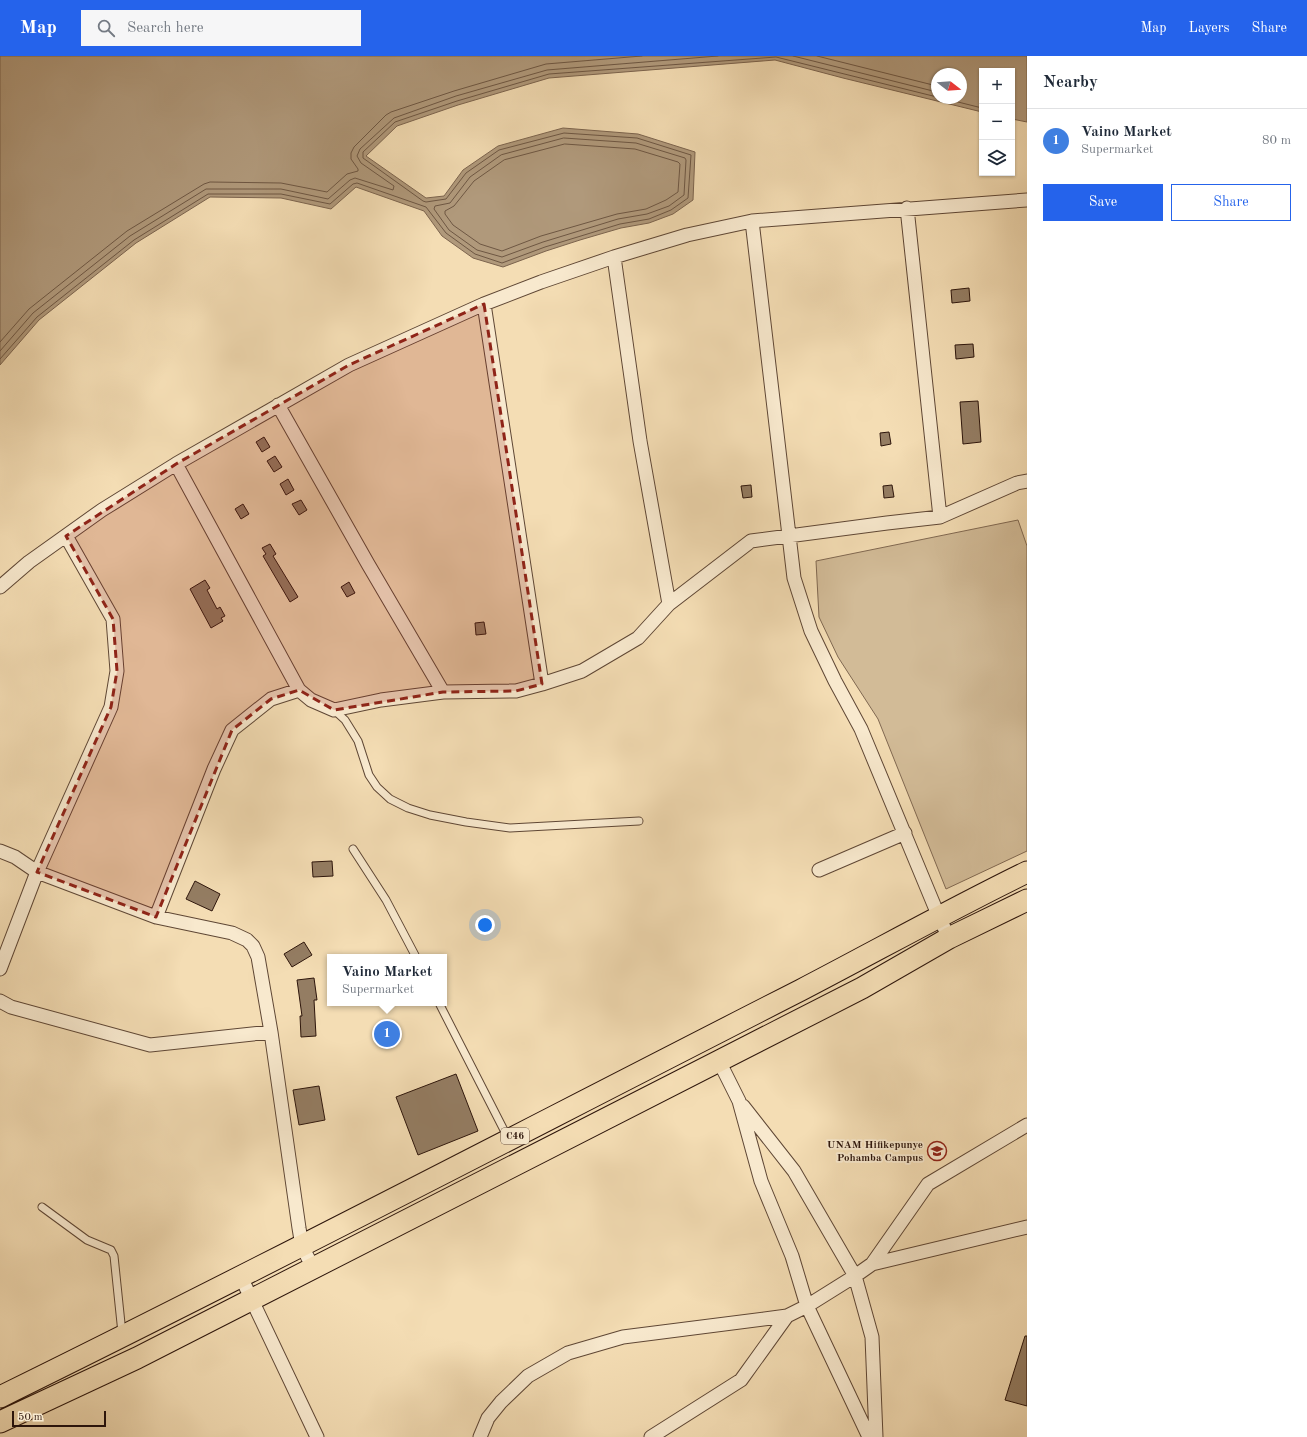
<!DOCTYPE html>
<meta charset="utf-8">
<style>
:root{--surface:#fff;--page:#f6f6f7;--text:#1f2937;--muted:#747a83;--line:#e0e1e3;--accent:#2563eb}
body{margin:0;font-family:"Old Standard TT",serif;background:var(--page);color:var(--text)}
.controls{position:absolute;right:12px;top:12px;display:grid;overflow:hidden;border-radius:0px;box-shadow:0 1px 3px #0004}
.controls button{width:36px;height:36px;display:grid;place-items:center;padding:0;border:0;border-bottom:1px solid var(--line);background:var(--surface);color:var(--text);font:20px sans-serif}
.compass{position:absolute;left:931px;top:12px;width:36px;height:36px;border-radius:50%;background:var(--surface);box-shadow:0 1px 3px #0004;rotate:107deg}
.scale{position:absolute;left:12px;bottom:10px;width:94px;box-sizing:border-box;padding-left:4px;border:2px solid #2d150b;border-top:0;font-size:11px;line-height:14px;white-space:nowrap;color:#2d150b;-webkit-text-stroke:3px #f8e9ce;paint-order:stroke}
.you{position:absolute;left:485px;top:869px;width:14px;height:14px;margin:-10px;border:3px solid #fff;border-radius:50%;background:#1a73e8;box-shadow:0 0 0 6px #1a73e833}
.badge{display:grid;place-items:center;width:26px;height:26px;border-radius:50%;background:var(--accent);color:#fff;font-size:13px;font-weight:700}
.pin{position:absolute;translate:-50% -50%;border:2px solid #fff;box-shadow:0 1px 4px #0006}
.popup{position:absolute;left:327px;top:898px;width:120px;height:52px;box-sizing:border-box;display:grid;place-content:center;border-radius:0px;background:var(--surface);filter:drop-shadow(0 1px 3px #0005);font-size:13px;white-space:nowrap;color:var(--muted)}
.popup b{font-size:15px;color:var(--text)}
.popup::after{content:'';position:absolute;left:50%;top:100%;margin-left:-8px;border:8px solid transparent;border-top-color:var(--surface)}
.list{margin:0;padding:0;list-style:none}
h2{display:flex;justify-content:space-between;align-items:center;height:52px;margin:0;padding:0 16px;font-size:17px}
h2 small{font-size:13px;font-weight:400;color:var(--muted)}
.list li{display:grid;grid-template-columns:26px 1fr auto;gap:12px;align-items:center;box-sizing:border-box;height:64px;padding:0 16px;border-top:1px solid var(--line)}
.list b{display:block;font-size:15px;white-space:nowrap}
.list p{margin:0;font-size:13px;white-space:nowrap;color:var(--muted)}
.list em{font-size:13px;font-style:normal;color:var(--muted)}
.actions{display:flex;gap:8px;padding:12px 16px}
.actions a{flex:1;padding:9px 0;border:1px solid var(--accent);border-radius:0px;text-align:center;font-size:14px;color:var(--accent)}
.actions .main{background:var(--accent);color:#fff}
.icon{flex:none;width:22px;height:22px;fill:none;stroke:currentColor;stroke-width:2;stroke-linecap:round;stroke-linejoin:round}
.map{position:relative;flex:none;width:1027px;height:1381px;overflow:hidden}
header{display:flex;align-items:center;gap:24px;box-sizing:border-box;height:56px;padding:0 20px;background:var(--accent);color:#fff}
header strong{font-size:19px}
nav{display:flex;gap:22px;margin-inline-start:auto;font-size:14px}
.search{width:280px;height:36px;background:var(--page);display:flex;align-items:center;gap:10px;box-sizing:border-box;padding:0 14px;border-radius:0px;color:var(--muted);font-size:15px}
main{display:flex}
aside{flex:1;background:var(--surface)}
.map>svg:first-child{display:block}
.green{fill:#d2bb97;stroke:#806851}
.water{fill:#b0997b;stroke:#7c644e;fill-rule:evenodd}
.lines{fill:none;stroke-linecap:round;stroke-linejoin:round}
.shore{stroke:#6e5743;stroke-width:1}
.building{fill:#947d63;stroke:#2d150b}
.lane-casing{stroke:#5f4735;stroke-width:9}
.street-casing{stroke:#5f4735;stroke-width:15}
.primary-casing{stroke:#2d150b;stroke-width:23}
.lane{stroke:#f8e9ce;stroke-width:7}
.street{stroke:#f8e9ce;stroke-width:13}
.primary{stroke:#f4ddb4;stroke-width:21}
.marked{fill:#8f2418;fill-opacity:0.2;stroke:#8f2418;stroke-width:3;stroke-dasharray:8 5;stroke-linejoin:round}
.labels{text-anchor:middle;dominant-baseline:central;stroke-width:3.5;stroke-linejoin:round;paint-order:stroke}
.shield{fill:#f8e9ce;stroke:#6a5546;stroke-width:1}
.shield-label{font-size:10px;font-weight:bold;fill:#2d150b}
.poi-label{font-size:11px;font-weight:bold;fill:#2d150b;stroke:#f8e9ce;text-anchor:end}
</style>
<header>
<strong>Map</strong>
<div class="search"><svg class="icon" aria-label="search" viewBox="0 0 24 24"><circle cx="10" cy="10" r="6"/><path d="M15 15l6 6"/></svg>Search here</div>
<nav><a>Map</a><a>Layers</a><a>Share</a></nav>
</header>
<main>
<div class="map">
<svg width="1027" height="1381" viewBox="0 0 1027 1381">
<rect width="100%" height="100%" fill="#f4ddb4"/>
<filter id="stains"><feTurbulence type="fractalNoise" baseFrequency=".005" numOctaves="4"/><feColorMatrix values="0 0 0 0 .2 0 0 0 0 .09 0 0 0 0 .02 0 0 0 .5 -.17"/></filter>
<radialGradient id="worn" r=".72"><stop offset=".6" stop-color="#630" stop-opacity="0"/><stop offset="1" stop-color="#630" stop-opacity=".3"/></radialGradient>
<path class="green" d="M 1018,464 L 1027,490 L 1027,795 L 946,833 L 878,663 L 838,601 L 819,561 L 816,505 Z"/>
<path class="water" d="M 0,0 L 1027,0 L 1027,66 L 1012,63 L 1012,15 L 982,15 L 982,56 L 843,22 L 775,4 L 549,22 L 458,49 L 397,70 L 366,100 L 426,142 L 444,140 L 463,114 L 498,90 L 563,72 L 638,78 L 695,96 L 693,144 L 673,158 L 649,167 L 621,172 L 580,184 L 546,195 L 503,211 L 473,202 L 442,180 L 424,155 L 356,131 L 331,153 L 281,142 L 210,141 L 136,187 L 39,264 L 0,309 ZM 937,18 L 961,18 L 961,42 L 937,42 Z"/>
<g class="lines">
<path class="shore" d="M 793,0 L 937,36
M 817,0 L 937,30
M 942,42 L 982,52
M 564,82 L 636,87 L 685,102 L 686,104 L 684,139 L 669,150 L 647,158 L 618,163 L 543,186 L 502,201 L 477,194 L 449,174 L 434,153 L 435,150 L 450,147 L 470,121 L 501,99 Z
M 565,88 L 635,93 L 678,106 L 680,108 L 678,136 L 666,144 L 646,153 L 617,158 L 541,180 L 502,195 L 480,188 L 453,169 L 445,158 L 445,155 L 454,150 L 474,125 L 504,104 Z
M 0,286 L 29,253 L 127,175 L 204,128 L 210,126 L 281,127 L 327,136 L 347,118 L 358,115 L 358,113 L 351,103 L 351,97 L 354,91 L 386,59 L 391,56 L 454,35 L 546,8 L 642,0
M 0,295 L 33,257 L 130,180 L 206,133 L 281,133 L 328,143 L 350,124 L 355,122 L 393,134 L 394,130 L 361,107 L 357,100 L 360,93 L 394,62 L 456,40 L 547,14 L 718,0
M 0,303 L 37,261 L 134,184 L 208,138 L 281,138 L 330,148 L 353,128 L 357,127 L 426,151 L 446,177 L 475,198 L 502,207 L 545,191 L 620,168 L 649,163 L 671,154 L 688,142 L 691,99 L 637,82 L 564,77 L 499,94 L 466,117 L 446,143 L 426,146 L 423,145 L 363,102 L 363,96 L 395,66 L 457,45 L 549,18 L 776,1 L 937,41"/>
</g>
<path class="building" d="M 969,232 L 970,245 L 952,247 L 951,234 Z
M 973,288 L 974,301 L 956,303 L 955,289 Z
M 978,345 L 981,386 L 963,388 L 960,346 Z
M 889,376 L 891,388 L 881,390 L 880,377 Z
M 264,381 L 270,391 L 262,396 L 256,386 Z
M 275,400 L 282,411 L 274,416 L 267,405 Z
M 288,423 L 294,434 L 286,439 L 280,428 Z
M 751,429 L 752,441 L 743,442 L 741,430 Z
M 892,429 L 894,441 L 884,442 L 883,430 Z
M 301,444 L 307,454 L 299,459 L 292,448 Z
M 243,448 L 249,458 L 241,463 L 235,453 Z
M 270,488 L 276,498 L 273,500 L 298,541 L 290,546 L 263,500 L 266,498 L 262,492 Z
M 205,524 L 210,532 L 207,534 L 217,553 L 220,551 L 225,560 L 221,562 L 223,565 L 211,572 L 190,533 Z
M 349,526 L 355,537 L 347,541 L 341,531 Z
M 484,566 L 486,578 L 476,579 L 475,567 Z
M 332,805 L 333,820 L 313,821 L 312,806 Z
M 195,825 L 220,838 L 212,855 L 186,843 Z
M 304,886 L 312,899 L 292,911 L 284,898 Z
M 314,922 L 317,944 L 314,944 L 316,980 L 301,981 L 300,960 L 302,960 L 297,924 Z
M 456,1018 L 478,1075 L 418,1099 L 396,1041 Z
M 319,1030 L 325,1064 L 299,1069 L 293,1034 Z
M 1025,1280 L 1027,1280 L 1027,1350 L 1005,1344 Z"/>
<g class="lines">
<defs>
<path id="lane" d="M 334,654 L 345,664 L 358,685 L 369,719 L 377,731 L 390,743 L 408,752 L 430,759 L 466,766 L 510,772 L 639,765
M 353,793 L 386,844 L 416,901
M 439,947 L 508,1082
M 42,1151 L 87,1184 L 111,1194 L 114,1200 L 122,1277"/>
<path id="street" d="M 907,152 L 940,461
M 752,165 L 794,522 L 811,575 L 835,625 L 861,673 L 939,861 L 949,882
M 614,201 L 640,385 L 669,548
M 484,248 L 542,628
M 278,349 L 368,508 L 443,636
M 176,408 L 299,634 L 311,644 L 334,654 L 381,644 L 443,636 L 516,635 L 542,628 L 582,615 L 638,582 L 669,548 L 751,485 L 887,467 L 940,461 L 1017,427 L 1027,425
M 0,531 L 29,506 L 102,454 L 176,408 L 349,309 L 484,248 L 541,226 L 614,201 L 687,179 L 752,165 L 1027,144
M 0,795 L 15,801 L 37,816 L 156,861 L 232,877 L 247,884 L 253,890 L 258,901 L 271,976 L 299,1172 L 302,1190 L 313,1212
M 819,814 L 905,777
M 156,861 L 214,713 L 232,674 L 271,643 L 299,634
M 0,913 L 37,816 L 111,651 L 117,615 L 113,563 L 66,480
M 0,945 L 11,951 L 150,989 L 271,976
M 719,1005 L 739,1045 L 761,1125 L 792,1200 L 807,1250 L 869,1381
M 743,1050 L 794,1115 L 855,1220 L 872,1281 L 876,1381
M 872,1208 L 1027,1171
M 241,1221 L 317,1381
M 480,1381 L 488,1362 L 501,1346 L 528,1320 L 568,1297 L 623,1281 L 787,1260 L 807,1250 L 855,1220 L 872,1208 L 928,1128 L 1027,1069
M 651,1381 L 741,1324 L 787,1260"/>
<path id="primary" d="M 0,1341 C 269,1209 534,1070 801,934 C 876,895 951,853 1027,816
M 0,1366 L 137,1302 L 719,1005 L 862,932 L 949,882 L 1027,844"/>
</defs>
<use href="#lane" class="lane-casing"/>
<use href="#street" class="street-casing"/>
<use href="#primary" class="primary-casing"/>
<use href="#lane" class="lane"/>
<use href="#street" class="street"/>
<use href="#primary" class="primary"/>
</g>
<path class="marked" d="M 484,248 L 542,628 L 516,635 L 443,636 L 334,654 L 299,634 L 271,643 L 232,674 L 156,861 L 37,816 L 111,651 L 117,615 L 113,563 L 66,480 L 176,408 L 349,309 Z"/>
<defs>
<symbol id="university-ring" viewBox="-11 -11 22 22"><circle r="9.5" fill="#f8e9ce" stroke="#8f2418" stroke-width="1.5"/><path d="M0-5L7-2L0 1L-7-2ZM-4 1L0 2.5L4 1V4Q0 6-4 4Z" fill="#8f2418"/></symbol>
</defs>
<g fill-rule="evenodd">
<use href="#university-ring" x="926" y="1084" width="22" height="22"/>
</g>
<g class="labels">
<rect class="shield" x="501" y="1072" width="28" height="16" rx="3"/>
<g class="shield-label">
<text x="515" y="1080">C46</text>
</g>
<g class="poi-label">
<text x="923" y="1089">UNAM Hifikepunye<tspan x="923" dy="13">Pohamba Campus</tspan></text>
</g>
</g>
<rect width="100%" height="100%" filter="url(#stains)"/>
<rect width="100%" height="100%" fill="url(#worn)"/>
</svg>
<div class="controls">
<button>+</button>
<button>−</button>
<button><svg class="icon" aria-label="layers" viewBox="0 0 24 24"><path d="M12 4l9 5-9 5-9-5zM3 14l9 5 9-5"/></svg></button>
</div>
<svg class="compass" viewBox="-18 -18 36 36"><path d="M0-13l5 13h-10z" fill="#e53935"/><path d="M0 13l5-13h-10z" fill="#747a83"/></svg>
<div class="scale">50 m</div>
<div class="you"></div>
<div class="pin badge" style="left:387px;top:978px;background:#3f7fe0">1</div>
<div class="popup"><b>Vaino Market</b>Supermarket</div>
</div>
<aside>
<h2>Nearby<small></small></h2>
<ul class="list">
<li><span class="badge" style="background:#3f7fe0">1</span><div><b>Vaino Market</b><p>Supermarket</p></div><em>80 m</em></li>
</ul>
<div class="actions"><a class="main">Save</a><a>Share</a></div>
</aside>
</main>
